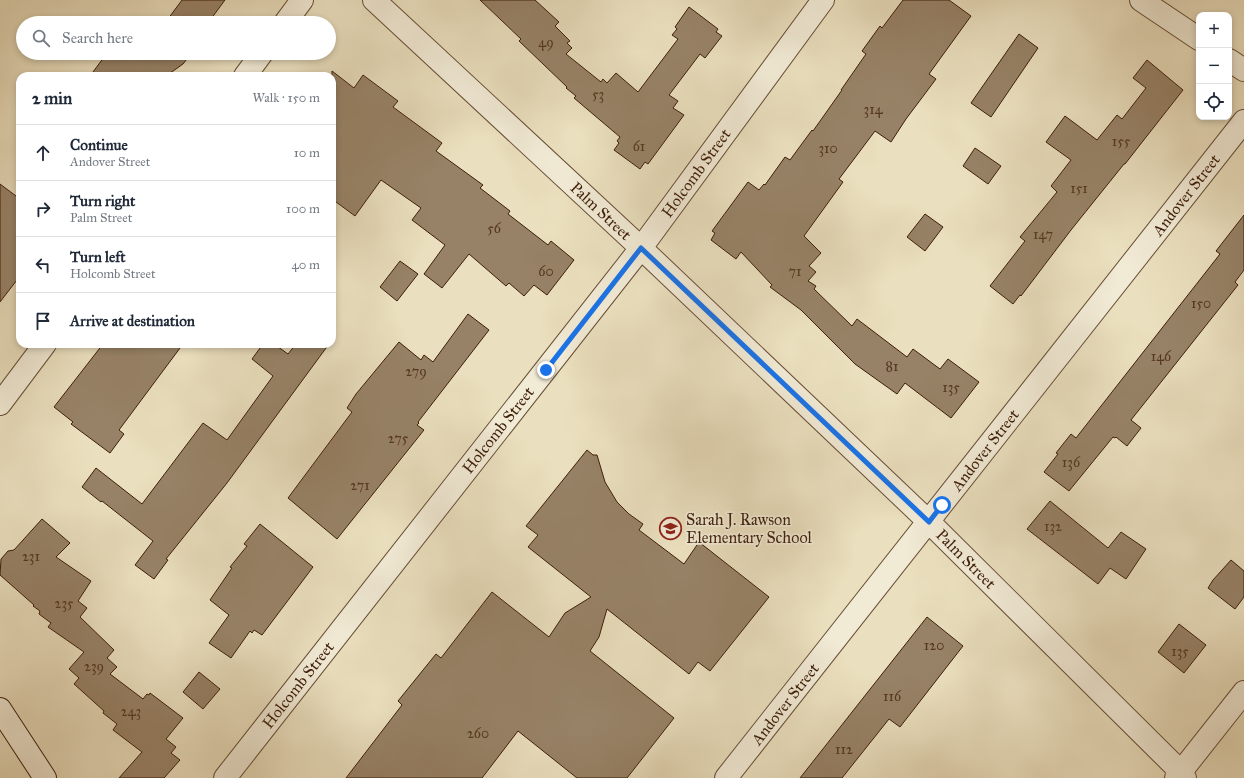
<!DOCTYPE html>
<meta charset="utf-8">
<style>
:root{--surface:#fff;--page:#f6f6f7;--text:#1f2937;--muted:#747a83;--line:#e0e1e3}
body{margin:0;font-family:"IM FELL Great Primer",serif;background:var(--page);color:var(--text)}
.controls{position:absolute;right:12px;top:12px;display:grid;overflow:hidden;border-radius:8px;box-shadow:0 2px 6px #0003}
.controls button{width:36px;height:36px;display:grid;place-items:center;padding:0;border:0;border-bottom:1px solid var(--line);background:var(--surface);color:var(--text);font:20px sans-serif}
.stop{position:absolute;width:12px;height:12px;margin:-9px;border:3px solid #1a73e8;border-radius:50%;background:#fff}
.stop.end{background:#1a73e8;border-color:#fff;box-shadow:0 1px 4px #0008}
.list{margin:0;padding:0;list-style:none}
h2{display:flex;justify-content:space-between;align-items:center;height:52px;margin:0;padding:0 16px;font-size:17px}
h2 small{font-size:13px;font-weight:400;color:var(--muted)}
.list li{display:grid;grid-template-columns:26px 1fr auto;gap:12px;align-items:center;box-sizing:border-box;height:56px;padding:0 16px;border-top:1px solid var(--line)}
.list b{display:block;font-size:15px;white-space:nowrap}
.list p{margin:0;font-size:13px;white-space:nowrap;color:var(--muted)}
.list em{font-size:13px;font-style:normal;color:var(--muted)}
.icon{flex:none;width:22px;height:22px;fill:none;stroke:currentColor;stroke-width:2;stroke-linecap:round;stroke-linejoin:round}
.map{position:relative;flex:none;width:1244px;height:778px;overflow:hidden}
.search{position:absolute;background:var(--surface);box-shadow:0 2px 6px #0003;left:16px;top:16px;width:320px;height:44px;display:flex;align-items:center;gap:10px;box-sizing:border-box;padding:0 14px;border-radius:22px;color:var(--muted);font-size:15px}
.panel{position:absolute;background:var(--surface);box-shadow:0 2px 6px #0003;left:16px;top:72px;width:320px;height:276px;border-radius:12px}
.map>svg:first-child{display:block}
.building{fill:#978267;stroke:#3d1e09}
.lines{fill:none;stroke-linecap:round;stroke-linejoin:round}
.street-casing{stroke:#684e36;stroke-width:24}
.secondary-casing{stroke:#3d1e09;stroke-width:24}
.street{stroke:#f1ead5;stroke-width:22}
.secondary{stroke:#f1ead5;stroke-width:22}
.route{stroke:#1a73e8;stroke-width:5}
.labels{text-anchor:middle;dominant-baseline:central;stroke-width:3.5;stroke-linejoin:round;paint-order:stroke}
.number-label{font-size:14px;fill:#543720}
.street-label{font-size:16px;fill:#3d1e09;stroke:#f1ead5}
.poi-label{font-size:16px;fill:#3d1e09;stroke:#f1ead5;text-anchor:start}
</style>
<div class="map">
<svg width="1244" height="778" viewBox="0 0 1244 778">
<rect width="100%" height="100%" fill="#eadfbe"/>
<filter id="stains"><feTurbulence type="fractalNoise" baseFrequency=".005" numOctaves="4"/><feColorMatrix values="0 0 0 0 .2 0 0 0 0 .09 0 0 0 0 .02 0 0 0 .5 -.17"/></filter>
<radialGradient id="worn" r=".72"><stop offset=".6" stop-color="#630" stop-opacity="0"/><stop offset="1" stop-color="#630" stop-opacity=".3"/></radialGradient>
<path class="building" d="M 182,0 L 225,0 L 208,23 L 165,23 Z
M 480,0 L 535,0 L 559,22 L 555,26 L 570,41 L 567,43 L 572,48 L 566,54 L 601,82 L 603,79 L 607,83 L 616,73 L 638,92 L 678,39 L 672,35 L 677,29 L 675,27 L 689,7 L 718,29 L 716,32 L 722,36 L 705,58 L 700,54 L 669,95 L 678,101 L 673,108 L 684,115 L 648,164 L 645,162 L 640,169 L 614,150 L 619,143 L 617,141 L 620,137 L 574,98 L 576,96 L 566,88 L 567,87 L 519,41 L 521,39 Z
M 903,0 L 949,0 L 971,16 L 929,74 L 936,79 L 906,119 L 891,142 L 875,131 L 839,179 L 843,182 L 804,236 L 821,253 L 809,266 L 816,272 L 808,281 L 816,286 L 814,289 L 852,326 L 857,319 L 907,357 L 913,349 L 940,369 L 948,359 L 979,382 L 951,418 L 905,383 L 897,394 L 855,364 L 801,310 L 770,287 L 772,285 L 741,252 L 736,259 L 711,240 L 715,233 L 712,231 L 748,182 L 759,190 L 764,184 L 765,185 L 785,157 L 790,160 L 812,130 L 813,131 L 842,90 L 841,90 L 866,54 L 862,51 L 880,26 L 882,28 Z
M 1019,34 L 1038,48 L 991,117 L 971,103 Z
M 107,53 L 187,53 L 190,55 L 183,64 L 166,76 L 90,76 Z
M 1147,60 L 1183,90 L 1125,164 L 1124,164 L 1071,230 L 1021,296 L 1020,295 L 1013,304 L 990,286 L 1025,241 L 1020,237 L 1057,192 L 1051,186 L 1071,160 L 1046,142 L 1065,116 L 1097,140 L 1117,115 L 1122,119 L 1146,88 L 1133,78 Z
M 332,71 L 354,88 L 363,75 L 398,101 L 393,107 L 442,143 L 436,151 L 483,185 L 480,188 L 510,211 L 508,214 L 548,245 L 551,241 L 574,260 L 547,295 L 534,285 L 524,296 L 509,283 L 506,286 L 469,254 L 442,288 L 424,274 L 445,245 L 412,220 L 421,208 L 381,180 L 355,216 L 332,199 Z
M 975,148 L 1001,166 L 988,184 L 963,166 Z
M 0,184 L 20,199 L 20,276 L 0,302 Z
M 925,214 L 943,227 L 925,251 L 907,237 Z
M 1244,215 L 1244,270 L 1235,282 L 1238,285 L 1131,420 L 1141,428 L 1127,446 L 1116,437 L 1115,438 L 1113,437 L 1069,491 L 1044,472 L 1058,454 L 1056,453 L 1071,434 L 1076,438 L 1220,254 L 1216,251 Z
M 400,261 L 418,274 L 397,301 L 380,287 Z
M 468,314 L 489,330 L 418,422 L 419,423 L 417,425 L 424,430 L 337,539 L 288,498 L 352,412 L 347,408 L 356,394 L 399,342 L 421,360 L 424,355 L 433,362 Z
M 103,344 L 183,344 L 119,430 L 124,434 L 110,453 L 71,424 L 73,422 L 54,407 Z
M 263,344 L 274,344 L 288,354 L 296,344 L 329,344 L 227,483 L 166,559 L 168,560 L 154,579 L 135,565 L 153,541 L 102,501 L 101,502 L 82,487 L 96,468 L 142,504 L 203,423 L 227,440 L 273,376 L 252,359 Z
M 587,450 L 593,455 L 597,455 L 605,482 L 617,502 L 629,514 L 643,524 L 639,530 L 684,564 L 699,542 L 769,597 L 710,671 L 698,662 L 689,674 L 607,609 L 599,637 L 590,651 L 674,718 L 627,778 L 577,778 L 518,731 L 482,778 L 346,778 L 402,705 L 398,701 L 436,654 L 441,658 L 492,592 L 549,637 L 565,613 L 591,597 L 528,547 L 538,535 L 526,526 Z
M 1050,501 L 1108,548 L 1121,532 L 1146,549 L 1126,579 L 1110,568 L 1098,584 L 1027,529 Z
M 42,519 L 70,543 L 56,557 L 91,581 L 78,601 L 87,608 L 80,617 L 114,650 L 107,658 L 117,667 L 110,674 L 143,699 L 147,694 L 149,695 L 150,693 L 183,718 L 166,739 L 176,747 L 171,753 L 180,760 L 164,778 L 119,778 L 142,752 L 113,730 L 117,724 L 103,713 L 104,711 L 74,684 L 79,678 L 69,669 L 84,652 L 48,627 L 51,623 L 39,614 L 40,611 L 33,606 L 34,605 L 0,575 L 1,559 L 8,551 L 14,550 Z
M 260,524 L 313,567 L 262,635 L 254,630 L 252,633 L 250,631 L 231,658 L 209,643 L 229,615 L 210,600 L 232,568 L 230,567 L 247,546 L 244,544 Z
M 1231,560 L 1244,571 L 1244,597 L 1235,609 L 1208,588 L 1213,580 Z
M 927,617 L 963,646 L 900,727 L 889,719 L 842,778 L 800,778 Z
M 1179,624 L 1206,645 L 1184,673 L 1158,652 Z
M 199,672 L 220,689 L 203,709 L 183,692 Z"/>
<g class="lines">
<defs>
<path id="street" d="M 374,0 L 641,248 L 929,522 L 1181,772 L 1185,778
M 1141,0 L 1199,39
M 285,23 L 302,0
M 1229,60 L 1244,70
M 245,76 L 262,53
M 0,404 L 45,344
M 225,778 L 641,248 L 823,0
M 726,778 L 1244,121
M 1176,778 L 1244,692"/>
<path id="secondary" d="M 0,709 L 45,778"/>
</defs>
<use href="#street" class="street-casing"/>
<use href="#secondary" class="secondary-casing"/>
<use href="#street" class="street"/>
<use href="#secondary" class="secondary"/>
</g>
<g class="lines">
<path class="route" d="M 546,370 L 641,248 L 929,522 L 942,505"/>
</g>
<defs>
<symbol id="school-ring" viewBox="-11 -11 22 22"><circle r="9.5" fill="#f1ead5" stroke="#8f2418" stroke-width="1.5"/><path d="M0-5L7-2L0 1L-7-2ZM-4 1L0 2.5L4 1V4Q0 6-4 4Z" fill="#8f2418"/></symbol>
</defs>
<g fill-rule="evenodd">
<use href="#school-ring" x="658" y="516" width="25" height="25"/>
</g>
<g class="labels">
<g class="number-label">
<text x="546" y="42">49</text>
<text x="598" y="94">53</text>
<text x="873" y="109">314</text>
<text x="1121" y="141">155</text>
<text x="639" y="146">61</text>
<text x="828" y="148">310</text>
<text x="1079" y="188">151</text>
<text x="494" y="228">56</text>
<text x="1043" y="234">147</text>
<text x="546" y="271">60</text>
<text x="795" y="271">71</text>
<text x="1201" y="303">150</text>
<text x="1161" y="356">146</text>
<text x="892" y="366">81</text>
<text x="416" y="371">279</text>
<text x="951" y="387">135</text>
<text x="398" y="438">275</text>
<text x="1071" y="462">136</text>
<text x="360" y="485">271</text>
<text x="1053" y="526">132</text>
<text x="31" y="556">231</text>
<text x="64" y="603">235</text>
<text x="934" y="645">120</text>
<text x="1180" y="651">135</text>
<text x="94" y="666">239</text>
<text x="892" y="696">116</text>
<text x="131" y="711">243</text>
<text x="478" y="733">260</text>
<text x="844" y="749">112</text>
</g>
<g class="street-label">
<text transform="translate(696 173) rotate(-54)">Holcomb Street</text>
<text transform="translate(1186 195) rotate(-52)">Andover Street</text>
<text transform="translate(601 211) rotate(43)">Palm Street</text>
<text transform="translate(498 430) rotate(-52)">Holcomb Street</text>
<text transform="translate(985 450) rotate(-52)">Andover Street</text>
<text transform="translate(966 559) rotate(45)">Palm Street</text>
<text transform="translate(298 685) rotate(-52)">Holcomb Street</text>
<text transform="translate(785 704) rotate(-52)">Andover Street</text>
</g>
<g class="poi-label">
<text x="686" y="519">Sarah J. Rawson<tspan x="686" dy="18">Elementary School</tspan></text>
</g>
</g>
<rect width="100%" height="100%" filter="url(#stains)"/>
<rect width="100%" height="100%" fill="url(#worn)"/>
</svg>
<div class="controls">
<button>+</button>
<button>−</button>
<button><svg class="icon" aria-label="locate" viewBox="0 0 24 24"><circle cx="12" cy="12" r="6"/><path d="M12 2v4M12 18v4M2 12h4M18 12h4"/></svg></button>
</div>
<div class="stop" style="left:942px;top:505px"></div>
<div class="stop end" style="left:546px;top:370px"></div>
<div class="search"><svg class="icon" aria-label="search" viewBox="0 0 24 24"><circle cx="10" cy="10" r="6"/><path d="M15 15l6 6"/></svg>Search here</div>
<section class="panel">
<h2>2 min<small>Walk · 150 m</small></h2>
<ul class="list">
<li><svg class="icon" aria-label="ahead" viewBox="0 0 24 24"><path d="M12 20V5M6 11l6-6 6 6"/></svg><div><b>Continue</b><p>Andover Street</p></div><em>10 m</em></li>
<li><svg class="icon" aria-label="right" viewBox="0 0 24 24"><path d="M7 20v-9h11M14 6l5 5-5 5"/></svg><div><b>Turn right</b><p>Palm Street</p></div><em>100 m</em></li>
<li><svg class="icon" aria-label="left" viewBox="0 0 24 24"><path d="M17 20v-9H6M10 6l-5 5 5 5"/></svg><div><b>Turn left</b><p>Holcomb Street</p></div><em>40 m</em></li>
<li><svg class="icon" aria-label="arrive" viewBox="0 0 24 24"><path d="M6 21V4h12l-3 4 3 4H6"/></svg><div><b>Arrive at destination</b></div></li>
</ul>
</section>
</div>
